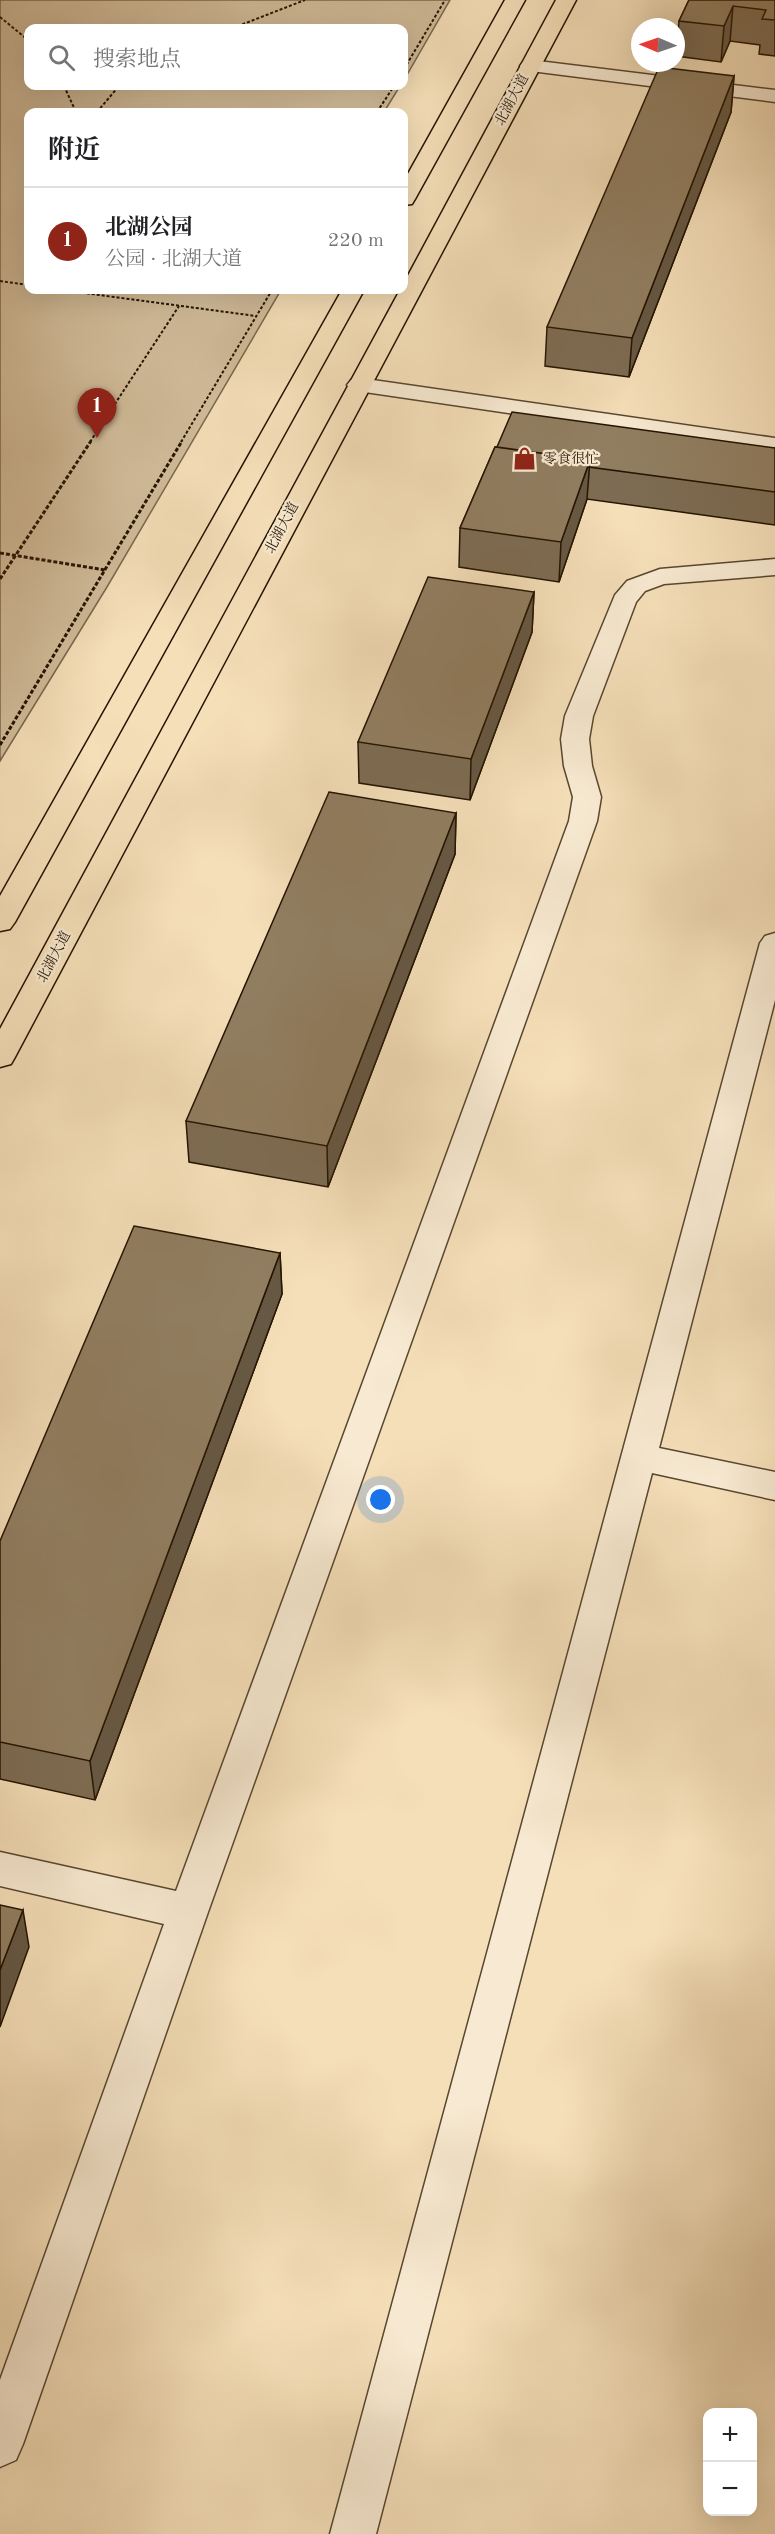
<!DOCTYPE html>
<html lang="zh">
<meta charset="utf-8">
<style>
:root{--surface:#fff;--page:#f2f2f2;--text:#202124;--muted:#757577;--line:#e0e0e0;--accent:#8f2418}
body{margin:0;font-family:"Old Standard TT","Noto Serif SC",serif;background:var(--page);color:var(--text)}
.controls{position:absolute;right:18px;bottom:18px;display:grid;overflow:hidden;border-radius:12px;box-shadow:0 6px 24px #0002}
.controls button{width:54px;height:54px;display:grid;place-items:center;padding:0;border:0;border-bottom:2px solid var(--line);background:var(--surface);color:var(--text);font:30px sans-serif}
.compass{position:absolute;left:631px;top:18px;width:54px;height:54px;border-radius:50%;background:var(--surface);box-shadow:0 6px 24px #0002;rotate:272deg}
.you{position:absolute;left:381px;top:1500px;width:21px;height:21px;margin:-15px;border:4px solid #fff;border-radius:50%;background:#1a73e8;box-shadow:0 0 0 9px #1a73e833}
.badge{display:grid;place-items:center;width:39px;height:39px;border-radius:50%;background:var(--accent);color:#fff;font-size:20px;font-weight:700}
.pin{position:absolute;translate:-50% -50px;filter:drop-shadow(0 2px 3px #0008)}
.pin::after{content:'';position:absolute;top:32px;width:21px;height:18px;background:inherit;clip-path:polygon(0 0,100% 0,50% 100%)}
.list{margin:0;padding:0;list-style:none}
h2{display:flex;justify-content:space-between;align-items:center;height:78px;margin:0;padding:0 24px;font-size:26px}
h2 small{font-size:20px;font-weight:400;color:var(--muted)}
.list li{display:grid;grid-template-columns:39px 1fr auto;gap:18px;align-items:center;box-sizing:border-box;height:108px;padding:0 24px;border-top:2px solid var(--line)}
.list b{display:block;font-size:22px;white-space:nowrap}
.list p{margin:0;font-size:20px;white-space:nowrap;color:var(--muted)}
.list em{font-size:20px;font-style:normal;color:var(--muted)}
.icon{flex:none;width:33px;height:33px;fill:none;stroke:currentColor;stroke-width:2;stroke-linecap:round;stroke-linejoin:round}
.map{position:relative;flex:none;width:775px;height:2534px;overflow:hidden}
.search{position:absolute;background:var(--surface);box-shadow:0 6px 24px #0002;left:24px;top:24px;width:384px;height:66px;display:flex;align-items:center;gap:15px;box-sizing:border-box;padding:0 21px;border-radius:12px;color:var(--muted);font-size:22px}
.panel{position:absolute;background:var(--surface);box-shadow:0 6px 24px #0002;left:24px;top:108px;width:384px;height:186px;border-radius:12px}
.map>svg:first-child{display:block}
.green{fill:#d1bc9a;stroke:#7a684e;stroke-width:1.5}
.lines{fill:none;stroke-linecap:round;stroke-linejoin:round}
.minor-casing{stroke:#58472f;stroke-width:3}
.major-casing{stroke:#241401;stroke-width:3}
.path-far1{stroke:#241401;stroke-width:2;stroke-dasharray:3 2;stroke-linecap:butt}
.path{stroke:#241401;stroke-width:3;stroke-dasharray:4 2;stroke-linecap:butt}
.minor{fill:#f8ead2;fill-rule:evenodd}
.major{fill:#f5dfb9;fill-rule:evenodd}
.wall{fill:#7d6c53;stroke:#241401;stroke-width:1.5}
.shaded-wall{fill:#665844;stroke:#241401;stroke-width:1.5}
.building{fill:#917e61;stroke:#241401;stroke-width:1.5}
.labels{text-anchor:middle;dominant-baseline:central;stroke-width:4.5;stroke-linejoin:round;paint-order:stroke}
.far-street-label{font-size:14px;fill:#241401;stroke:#f8ead2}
.far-poi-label{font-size:14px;fill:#241401;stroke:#f8ead2;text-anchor:start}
</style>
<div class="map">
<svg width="775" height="2534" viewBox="0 0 775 2534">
<rect width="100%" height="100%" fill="#f5dfb9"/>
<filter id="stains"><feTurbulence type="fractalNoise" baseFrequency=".00333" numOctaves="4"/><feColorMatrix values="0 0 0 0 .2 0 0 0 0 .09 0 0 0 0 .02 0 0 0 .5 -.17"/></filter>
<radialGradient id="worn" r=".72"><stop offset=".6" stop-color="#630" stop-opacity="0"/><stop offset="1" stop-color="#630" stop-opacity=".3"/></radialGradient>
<path class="green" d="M 0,0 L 450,0 L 404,80 L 404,28 L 28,28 L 28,86 L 400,86 L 384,112 L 28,112 L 28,290 L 281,290 L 107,587 L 0,761 Z"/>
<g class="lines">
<defs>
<path id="minor" d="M 530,60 L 775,90 L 775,102 L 523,70 L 520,66 L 523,62 Z
M 359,378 L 775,438 L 775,452 L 351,390 L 347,385 L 351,380 Z
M 775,559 L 775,575 L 664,584 L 645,591 L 636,602 L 593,716 L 589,739 L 592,766 L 601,797 L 597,821 L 208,1912 L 23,2444 L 16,2460 L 0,2467 L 0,2380 L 164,1924 L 0,1886 L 0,1852 L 176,1891 L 569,821 L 573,797 L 564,766 L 561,739 L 565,716 L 615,595 L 627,581 L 660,569 Z
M 775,933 L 775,1000 L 659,1448 L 775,1472 L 775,1500 L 652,1473 L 376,2534 L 330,2534 L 760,943 L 765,936 Z"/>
<path id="major" d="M 505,0 L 525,0 L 415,199 L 412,204 L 404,205 L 404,181 Z
M 556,0 L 576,0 L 15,1057 L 11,1064 L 0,1067 L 0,1029 L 400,290 L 404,290 L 404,283 Z
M 342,290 L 364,290 L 15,922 L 10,929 L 0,931 L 0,896 Z"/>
</defs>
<use href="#minor" class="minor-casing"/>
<use href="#major" class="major-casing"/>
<path class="path-far1" d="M 0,17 L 28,40
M 233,28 L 305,0
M 404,69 L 445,0
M 64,86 L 76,112
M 97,112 L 119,86
M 377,112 L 394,86
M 0,281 L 28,285
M 62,290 L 256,316
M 90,442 L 179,306
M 181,442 L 272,290"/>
<path class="path" d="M 0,553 L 105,570
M 0,579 L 91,441
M 0,745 L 182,441"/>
<use href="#minor" class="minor"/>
<use href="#major" class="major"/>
</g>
<path class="wall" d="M 689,0 L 775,0 L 775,56 L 759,54 L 760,45 L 730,41 L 721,62 L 676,56 L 679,21 Z
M 734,76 L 731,112 L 629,377 L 545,366 L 547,327 Z
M 495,447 L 775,448 L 775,525 L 587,499 L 559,582 L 459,567 L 460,528 Z
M 534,592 L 532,632 L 470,800 L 359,783 L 358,742 Z
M 456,813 L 455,854 L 328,1187 L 189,1162 L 186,1121 Z
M 280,1253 L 282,1294 L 95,1800 L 0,1779 L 0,1541 Z"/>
<path class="shaded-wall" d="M 733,6 L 730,41 L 721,62 L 724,26 Z
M 734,76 L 731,112 L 629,377 L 632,338 Z
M 590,460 L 587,499 L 559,582 L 561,542 Z
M 534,592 L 532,632 L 470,800 L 471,759 Z
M 456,813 L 455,854 L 328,1187 L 327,1146 Z
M 280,1253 L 282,1294 L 95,1800 L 90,1761 Z
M 23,1910 L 29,1947 L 0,2027 L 0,1970 Z"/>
<path class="building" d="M 689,0 L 775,0 L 775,20 L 762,19 L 766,10 L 733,6 L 724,26 L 679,21 Z
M 659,67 L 734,76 L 632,338 L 547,327 Z
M 512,412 L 775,448 L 775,492 L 589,467 L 590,460 L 497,447 Z
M 495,447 L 590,460 L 561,542 L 460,528 Z
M 428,577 L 534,592 L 471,759 L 358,742 Z
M 329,792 L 456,813 L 327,1146 L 186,1121 Z
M 134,1226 L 280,1253 L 90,1761 L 0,1742 L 0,1541 Z
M 0,1905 L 23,1910 L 0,1970 Z"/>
<defs>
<symbol id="shop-bare" viewBox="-9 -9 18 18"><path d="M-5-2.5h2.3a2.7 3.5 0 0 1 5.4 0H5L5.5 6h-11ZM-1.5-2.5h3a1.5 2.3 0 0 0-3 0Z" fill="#8f2418" stroke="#f8ead2" stroke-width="2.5" paint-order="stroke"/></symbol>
</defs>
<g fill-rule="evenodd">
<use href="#shop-bare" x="508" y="442" width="33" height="33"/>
</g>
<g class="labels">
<g class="far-street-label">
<text transform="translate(512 100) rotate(-62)">北湖大道</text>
<text transform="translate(282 528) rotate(-62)">北湖大道</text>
<text transform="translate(54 957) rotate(-62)">北湖大道</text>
</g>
<g class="far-poi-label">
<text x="543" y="459">零食很忙</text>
</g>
</g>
<rect width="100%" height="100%" filter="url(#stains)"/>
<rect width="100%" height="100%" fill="url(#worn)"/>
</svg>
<div class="controls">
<button>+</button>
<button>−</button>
</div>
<svg class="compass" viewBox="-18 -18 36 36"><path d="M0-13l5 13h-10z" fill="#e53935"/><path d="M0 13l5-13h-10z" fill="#757577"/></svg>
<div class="you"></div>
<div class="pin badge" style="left:97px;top:438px">1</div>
<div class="search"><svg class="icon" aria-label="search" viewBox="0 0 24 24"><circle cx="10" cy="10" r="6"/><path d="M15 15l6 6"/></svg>搜索地点</div>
<section class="panel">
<h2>附近<small></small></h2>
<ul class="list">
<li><span class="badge">1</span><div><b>北湖公园</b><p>公园 · 北湖大道</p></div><em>220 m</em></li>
</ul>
</section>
</div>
